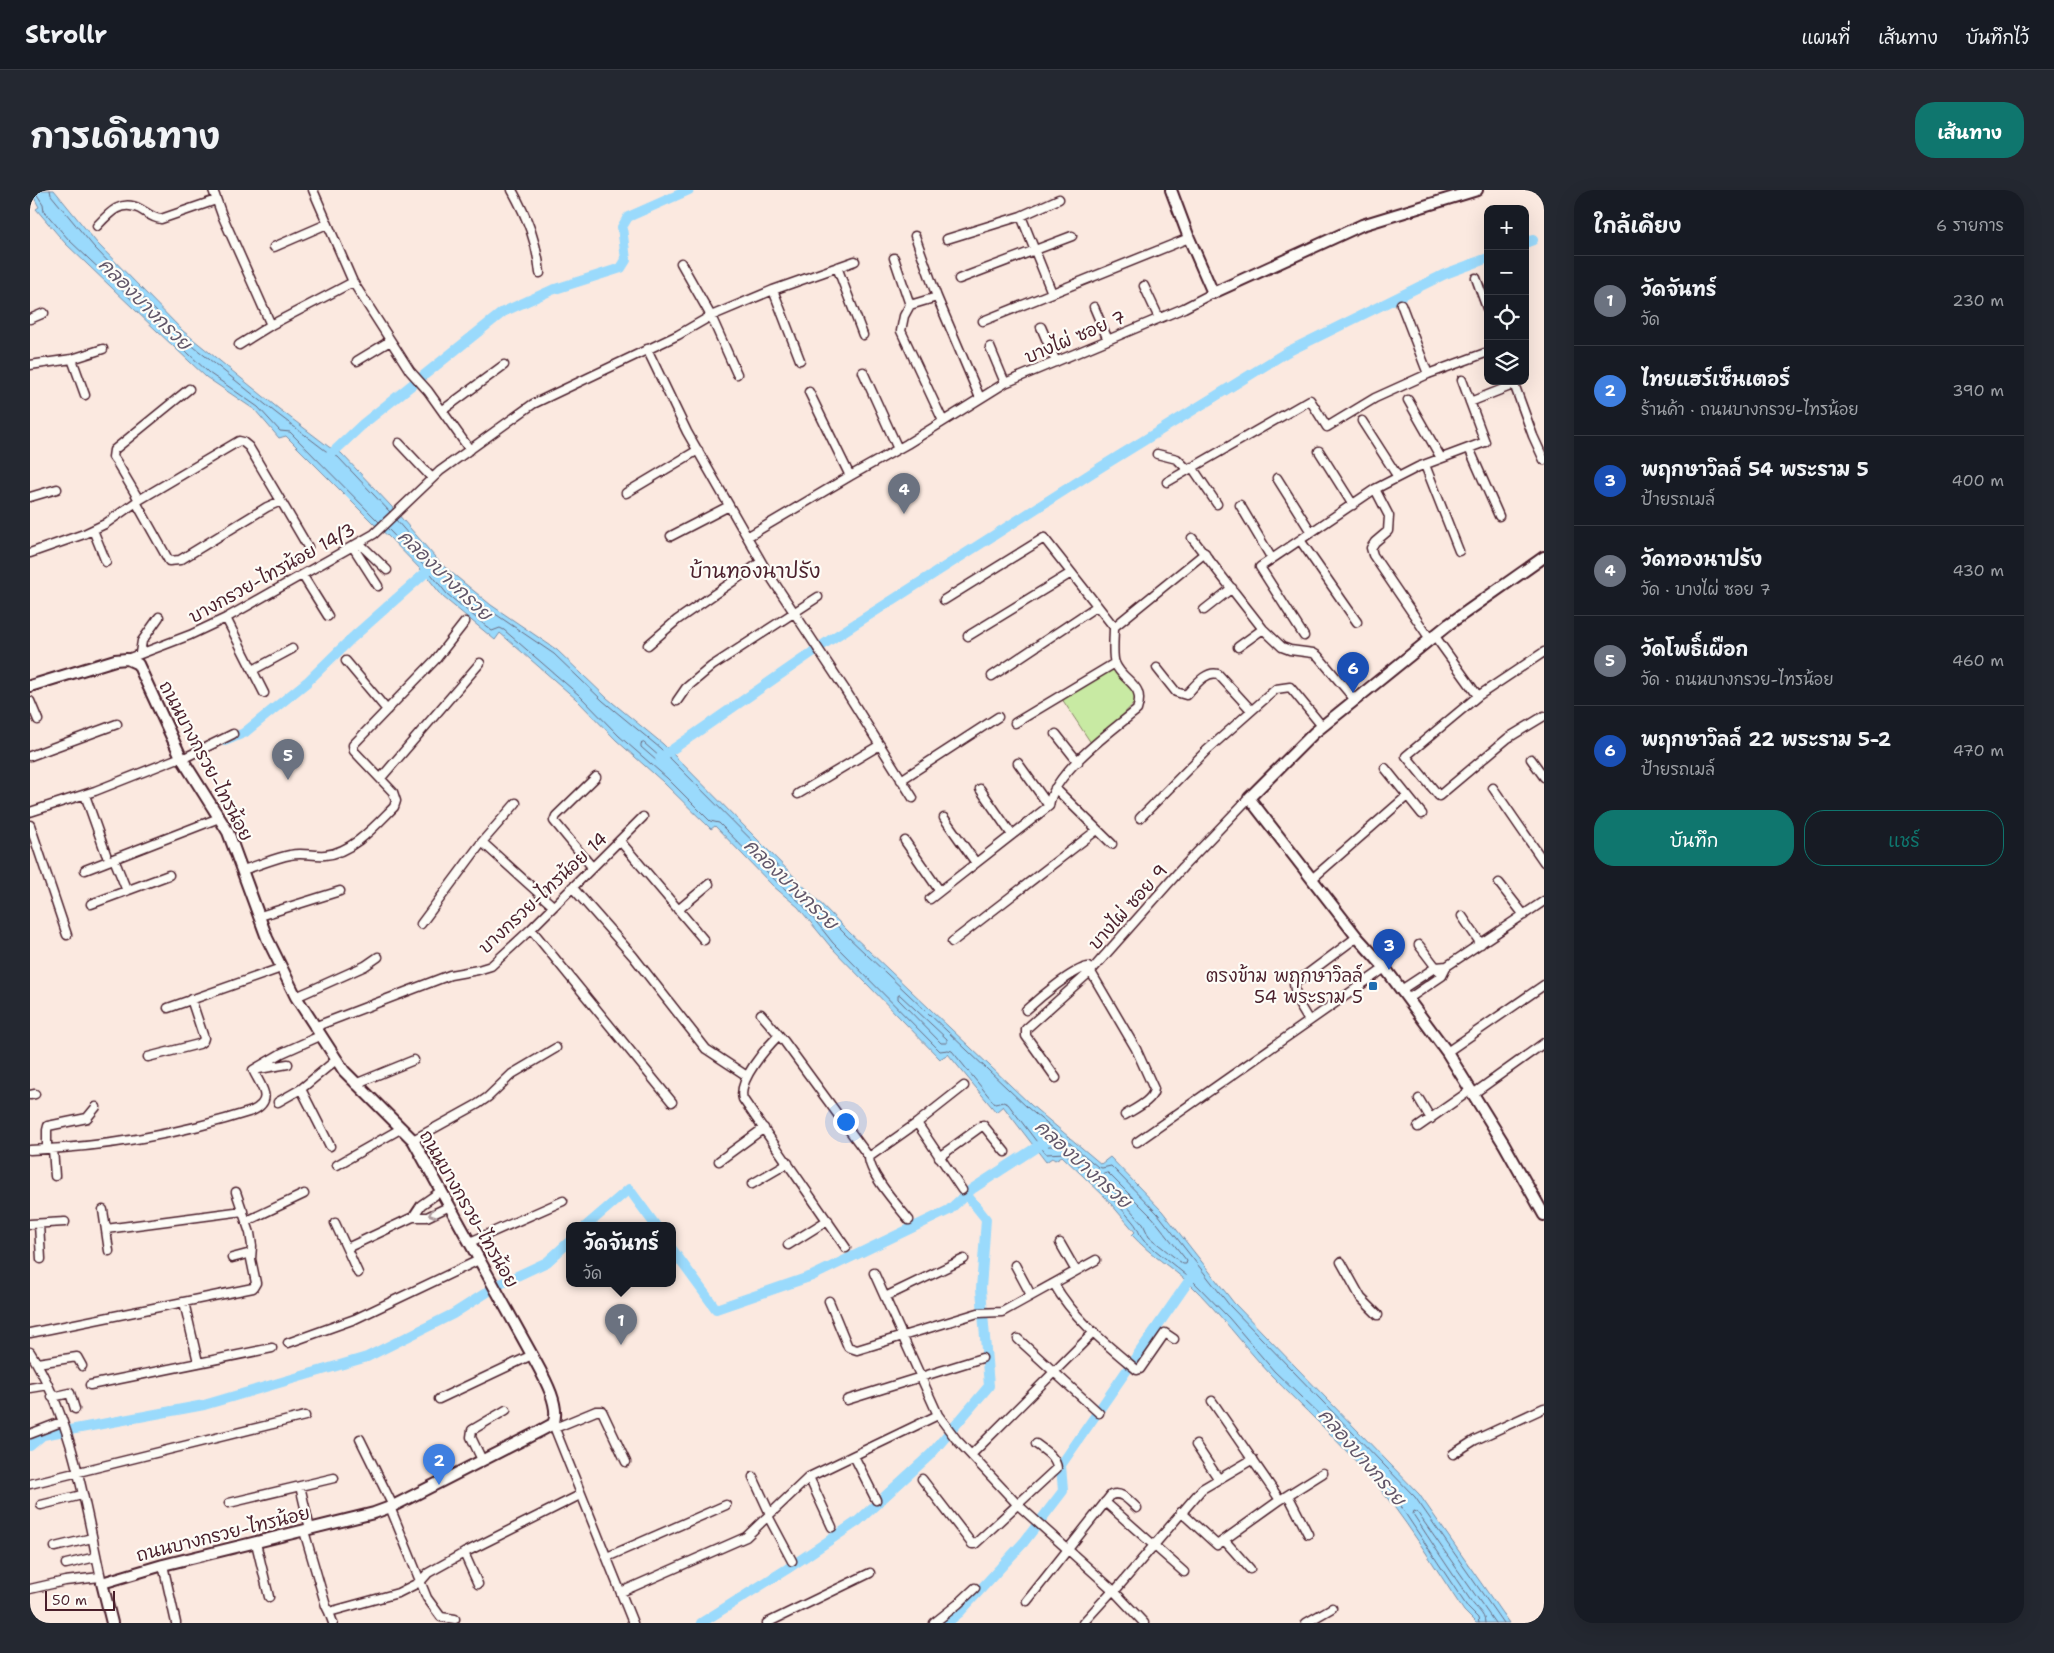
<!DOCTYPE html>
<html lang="th">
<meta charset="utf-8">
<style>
:root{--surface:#171b24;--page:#242831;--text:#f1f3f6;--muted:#9ea1a6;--line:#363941;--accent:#0f766e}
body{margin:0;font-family:"Shantell Sans","Playpen Sans Thai",sans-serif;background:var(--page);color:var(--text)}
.controls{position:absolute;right:15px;top:15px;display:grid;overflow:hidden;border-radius:10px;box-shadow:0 5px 20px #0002}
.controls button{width:45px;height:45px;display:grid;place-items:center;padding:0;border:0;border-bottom:1px solid var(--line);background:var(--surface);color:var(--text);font:25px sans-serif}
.scale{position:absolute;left:15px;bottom:12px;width:70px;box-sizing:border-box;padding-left:5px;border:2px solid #4a1f2b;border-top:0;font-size:14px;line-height:18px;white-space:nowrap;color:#4a1f2b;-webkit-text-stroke:4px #fdfcf7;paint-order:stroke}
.you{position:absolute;left:815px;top:931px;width:18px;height:18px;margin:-12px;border:4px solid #fff;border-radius:50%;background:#1a73e8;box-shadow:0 0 0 8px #1a73e833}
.badge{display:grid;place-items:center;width:32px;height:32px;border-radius:50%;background:var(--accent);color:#fff;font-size:16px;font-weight:700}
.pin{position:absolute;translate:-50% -41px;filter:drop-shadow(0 1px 2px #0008)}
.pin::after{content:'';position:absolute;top:26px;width:18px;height:15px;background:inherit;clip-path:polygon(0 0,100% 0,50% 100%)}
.popup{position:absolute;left:536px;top:1032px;width:110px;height:65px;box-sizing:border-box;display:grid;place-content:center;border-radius:10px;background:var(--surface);filter:drop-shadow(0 1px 4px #0005);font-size:16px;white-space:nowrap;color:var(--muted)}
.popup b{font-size:19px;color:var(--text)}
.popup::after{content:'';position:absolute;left:50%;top:100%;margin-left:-10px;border:10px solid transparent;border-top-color:var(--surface)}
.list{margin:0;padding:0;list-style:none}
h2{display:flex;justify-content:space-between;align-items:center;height:65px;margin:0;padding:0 20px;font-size:21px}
h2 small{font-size:16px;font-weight:400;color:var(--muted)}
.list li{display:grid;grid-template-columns:32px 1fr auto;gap:15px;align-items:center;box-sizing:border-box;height:90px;padding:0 20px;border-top:1px solid var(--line)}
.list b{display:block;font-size:19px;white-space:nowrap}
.list p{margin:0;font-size:16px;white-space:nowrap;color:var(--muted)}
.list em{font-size:16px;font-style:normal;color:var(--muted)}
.actions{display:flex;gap:10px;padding:15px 20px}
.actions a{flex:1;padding:11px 0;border:1px solid var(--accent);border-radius:20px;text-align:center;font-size:18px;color:var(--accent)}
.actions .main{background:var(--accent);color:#fff}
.icon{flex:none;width:28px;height:28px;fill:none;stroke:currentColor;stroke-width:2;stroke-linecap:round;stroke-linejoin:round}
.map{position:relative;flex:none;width:1514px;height:1433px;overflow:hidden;border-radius:20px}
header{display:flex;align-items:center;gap:30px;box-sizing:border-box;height:70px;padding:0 25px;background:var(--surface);border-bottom:1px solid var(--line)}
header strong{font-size:24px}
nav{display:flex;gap:28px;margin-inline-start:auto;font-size:18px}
.intro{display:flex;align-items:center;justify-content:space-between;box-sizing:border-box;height:120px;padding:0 30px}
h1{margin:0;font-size:35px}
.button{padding:12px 22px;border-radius:20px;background:var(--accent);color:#fff;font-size:18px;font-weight:700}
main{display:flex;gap:30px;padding:0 30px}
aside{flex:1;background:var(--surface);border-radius:20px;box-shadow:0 5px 20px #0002}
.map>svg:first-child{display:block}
.green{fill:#c8eaa3;stroke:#898467}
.water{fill:#9adafc;stroke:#7a8fa8}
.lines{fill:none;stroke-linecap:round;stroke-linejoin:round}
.shore{stroke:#6a6a7f;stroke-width:1}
.canal{stroke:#9adafc;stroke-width:10}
.street-casing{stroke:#4a1f2b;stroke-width:11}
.secondary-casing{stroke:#4a1f2b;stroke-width:14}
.street{stroke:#fdfcf7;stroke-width:8}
.secondary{stroke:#fdfcf7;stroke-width:10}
.oneway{stroke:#ac999b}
.poi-dot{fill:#1f6fb2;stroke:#fdfcf7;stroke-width:2}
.labels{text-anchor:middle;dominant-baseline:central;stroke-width:4.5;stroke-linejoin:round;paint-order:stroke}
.street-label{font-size:18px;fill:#4a1f2b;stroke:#fdfcf7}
.poi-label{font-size:18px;fill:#4a1f2b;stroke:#fdfcf7;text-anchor:end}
.water-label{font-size:19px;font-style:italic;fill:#62576a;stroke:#fdfcf7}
.quarter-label{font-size:20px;fill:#4a1f2b;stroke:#fdfcf7}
</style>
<header>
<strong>Strollr</strong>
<nav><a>แผนที่</a><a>เส้นทาง</a><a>บันทึกไว้</a></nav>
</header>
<div class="intro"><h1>การเดินทาง</h1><a class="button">เส้นทาง</a></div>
<main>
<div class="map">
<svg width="1514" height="1433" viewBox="0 0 1514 1433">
<rect width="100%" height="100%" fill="#fbe9e0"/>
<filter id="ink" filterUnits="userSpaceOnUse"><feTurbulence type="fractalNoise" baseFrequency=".02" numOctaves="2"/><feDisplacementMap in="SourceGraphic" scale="10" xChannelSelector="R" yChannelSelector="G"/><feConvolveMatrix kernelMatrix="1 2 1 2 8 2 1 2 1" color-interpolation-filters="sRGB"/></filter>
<g filter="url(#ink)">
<path class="green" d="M 1085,473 L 1109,508 L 1063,556 L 1030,506 Z"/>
<path class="water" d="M 0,0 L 24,0 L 67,53 L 153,141 L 249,219 L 299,257 L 311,263 L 361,316 L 411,374 L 461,415 L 527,460 L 577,508 L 633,554 L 819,742 L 1001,915 L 1071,974 L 1080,967 L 1132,1021 L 1204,1113 L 1389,1304 L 1479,1433 L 1446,1433 L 1434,1421 C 1403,1375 1375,1326 1338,1285 C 1307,1249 1273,1218 1240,1184 C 1213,1155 1189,1122 1160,1094 C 1141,1077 1119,1064 1102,1045 L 1105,1042 L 1075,1007 L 1032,966 L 1025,970 L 1022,968 L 1016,972 L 973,916 L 966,922 L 918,864 L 910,869 L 800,756 L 768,717 L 743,696 L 685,636 L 681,639 L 633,592 L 586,550 L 546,509 L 470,443 L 465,450 L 413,407 L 395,384 L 358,346 L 344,334 L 256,246 L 249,248 L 225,220 L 176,187 L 127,141 L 35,53 L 6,19 L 9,17 Z"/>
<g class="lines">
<path class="shore" d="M 4,0 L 13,14 L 14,21 L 39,50 L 179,183 L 228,217 L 250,241 L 260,242 L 349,332
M 20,0 L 21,5 L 64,57 L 149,145 L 246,223 L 296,261 L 308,267 L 360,322
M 366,330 L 408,378 L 458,419 L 524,464 L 573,511 L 630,558 L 816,745 L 998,918 L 1068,977 L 1072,978 L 1081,976 L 1128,1024 L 1200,1116 L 1385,1307 L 1473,1433
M 357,338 L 398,380 L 417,404 L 462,441 L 470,438 L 474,440 L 549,505 L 589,546 L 637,588 L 680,631 L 689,633 L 747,692 L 772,714 L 803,753 L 910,861 L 918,860 L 922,861 L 965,914 L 973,912 L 978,914 L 1016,964 L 1035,963 C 1060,985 1082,1007 1103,1032 C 1109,1039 1109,1045 1114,1051 L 1162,1090 L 1199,1128 L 1244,1181 L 1298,1233 L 1342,1282 L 1371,1317 L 1438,1418 L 1448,1428 L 1449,1433
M 614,553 L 630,567 L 630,571 L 627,571 L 611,557 L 611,554 Z
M 870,805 L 917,849 L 917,853 L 911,853 L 868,809 L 868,806 Z
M 1010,936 L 1028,952 L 1028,956 L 1018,956 L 1006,940 L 1007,937 Z
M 1078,983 L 1123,1028 L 1157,1071 L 1156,1074 L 1153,1074 L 1119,1047 L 1113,1034 L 1072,988 L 1072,985 Z
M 1455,1433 C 1455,1423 1446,1419 1441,1411 C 1421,1382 1402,1353 1383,1324 L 1384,1321 L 1387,1322 L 1465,1433"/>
<path class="canal" d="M 1495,53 L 1503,50
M 297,268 L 333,234 L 473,122 L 522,100 L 591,78 L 596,70 L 592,37 L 598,27 L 659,0
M 195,551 L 214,543 L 277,492 L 322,448 L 402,377
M 630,568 L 800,450 L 1071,277 L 1257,162 L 1415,84 L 1458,68
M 556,1036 L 599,999 L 626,1036
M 642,1059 L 686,1119 L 782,1086 L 919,1020 L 942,999 L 1016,951
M 0,1256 L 13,1245 L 174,1215 L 337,1167 L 423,1124 L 470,1094 L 517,1072 L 540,1051
M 671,1433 L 757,1379 L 828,1331 L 901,1264 L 959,1196 L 951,1099 L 956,1029 L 936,1004
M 917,1433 L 929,1423 L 994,1352 L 1033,1301 L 1031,1275 L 1165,1082"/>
<defs>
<path id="street" d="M 183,0 L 192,25 L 241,135 L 323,92
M 283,0 L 323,92 L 380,181 L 398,201 L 440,260
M 482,0 C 497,27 507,52 510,83
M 991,26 L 1022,103
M 67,36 C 79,23 91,9 110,19 C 117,23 122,28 131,29 L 186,10
M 885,46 L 907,107 L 950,208
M 917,49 L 991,26 L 1029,9
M 244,57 L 297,34
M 864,68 L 880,115
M 651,73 L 681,126 L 707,184
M 807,77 L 833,145
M 1446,88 L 1458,121
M 929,89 L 1042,46
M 1114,96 L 1129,128
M 743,100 L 770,170
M 907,107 L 880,115 L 874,126 L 871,141 L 913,231
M 1371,114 L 1398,184
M 1064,117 L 1078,150
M 0,129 L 14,123
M 953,131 L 1159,48
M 1011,137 L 1026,172
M 209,155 L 241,135
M 960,157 L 975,193
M 617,159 L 657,242 L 736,380 L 814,498 L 883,608
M 42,169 L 55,205
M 327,171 L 360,151
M 0,175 L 42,169 L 73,159
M 833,182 L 868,259
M 1483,191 L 1503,246 L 1514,270
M 779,202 L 820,286 L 877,254 L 975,193 L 1154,118 L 1183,103
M 1378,210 L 1411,268
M 1440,212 L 1478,197
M 413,220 L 474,175
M 1332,231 L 1368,287
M 369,253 L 402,288
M 1439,258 L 1469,326
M 1289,261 L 1323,315
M 1127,264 L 1147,269 L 1158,280
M 1395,275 L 1429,361
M 1162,277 L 1187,314
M 1247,288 L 1281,342
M 1137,292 L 1280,210 L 1297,237 L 1345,208 L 1398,184 L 1458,162
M 1345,299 L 1359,326 L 1358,341 L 1345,352 L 1341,358 L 1343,365 L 1400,449
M 596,303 L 668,260
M 0,307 L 27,299
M 109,310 L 86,271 L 83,267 L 84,260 L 159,199
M 106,312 L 139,371 L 150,370 L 237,317 L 251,311 L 278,357
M 1210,315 L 1242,369
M 63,340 L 76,372
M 641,346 L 699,316
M 717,347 L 820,286
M 1162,348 L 1233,439 L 1252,457 L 1260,460 L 1283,463 L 1288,466 L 1325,510
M 1270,350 L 1327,432
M 329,353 L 357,380
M 323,357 L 348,396
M 0,363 L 54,344 L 75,334 L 109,310 L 209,251 L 213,252 L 219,257 L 251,311
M 273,386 L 298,426
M 914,410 L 1014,348 L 1084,437
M 1174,420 L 1202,398
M 196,428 L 234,503
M 1404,445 L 1448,506
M 938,446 L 1041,383
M 1274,446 L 1230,377 L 1345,299 L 1388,277 L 1455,252 L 1432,190
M 618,455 L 647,430 L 731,372
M 1208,457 L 1233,439
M 1514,462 L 1448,506 L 1376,566 L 1409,606 L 1478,548 L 1514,526
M 110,463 L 112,451 L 129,427
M 97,469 L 160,445 L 196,428 L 344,344 L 410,281 L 503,214 L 648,145 L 681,126 L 743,100 L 825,71
M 316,471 L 357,520
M 1127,478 L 1146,502 L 1156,505 C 1164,497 1176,480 1188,484 L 1221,520
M 223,480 L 262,459
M 962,486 L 1067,416
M 0,511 L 8,530
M 647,511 L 656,498 L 682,476 L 788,407
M 985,533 L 1085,473
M 1026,544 L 1048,572
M 0,566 L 87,534
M 152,569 L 203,544
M 1501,569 L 1514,587
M 988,573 L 1019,616
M 1355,578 L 1392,624
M 351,588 L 450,473
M 871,590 L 968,527
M 1025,598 L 1082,654
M 1463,598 L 1514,672
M 950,599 L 982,645
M 768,604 L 850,555
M 55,605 L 76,664
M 0,622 L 65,601 L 151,567
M 914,628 L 946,673
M 1110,628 L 1176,561 L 1246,499 L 1260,497 L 1292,536
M 0,635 L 37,745
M 590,651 L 674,750
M 875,651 L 909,700
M 452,652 L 523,716
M 84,669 L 97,701
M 562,677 L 524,631 L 526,626 L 566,587
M 55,680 L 189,628
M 212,680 C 228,676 244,668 260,665 C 272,662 283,666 295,665 C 322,663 346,635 364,617 L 366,611 L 363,602 L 324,561 L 323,555 L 406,469 L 435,432
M 1282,689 L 1377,606
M 1469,693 L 1494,725
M 542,697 L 603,766 L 676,859 L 717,886
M 900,709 L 1019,616 C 1023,583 1081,541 1107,520 C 1116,493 1093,493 1085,473 C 1082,466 1084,446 1084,437 L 1175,363
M 61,714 L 139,685
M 648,720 L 679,694
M 230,726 L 310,701
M 1432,726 L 1451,754
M 391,734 L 452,652 L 486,613
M 501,739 L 642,912
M 922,752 L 1067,640
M 1389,755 L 1408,780
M 1371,800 L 1406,777 L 1417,776
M 266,807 L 335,776 L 348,767
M 1378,809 L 1412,786 L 1417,776 L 1514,711
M 138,818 L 251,778
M 996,820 C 1008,809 1043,779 1058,777 L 1106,859 L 1124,899 C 1123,911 1104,919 1095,925
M 731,824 L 754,851 L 839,967 C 839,984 868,1016 879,1030
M 1279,831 L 1267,811 L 1264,794 L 1327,747
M 284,837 L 420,785 L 448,780 L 461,776 L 501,739 L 613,627
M 749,845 C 736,858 707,891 713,909 L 816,1058
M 1417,862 L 1514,795
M 118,867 L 169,854 L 173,851 L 174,848 L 161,809
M 258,874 L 223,880 L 252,863 L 290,846
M 1026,888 L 996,846 L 996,839 L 1061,781 L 1153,677 L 1219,608
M 325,894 L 384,870
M 271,899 L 300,956
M 1443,904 L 1514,853
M 0,905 L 5,904
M 1389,909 L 1401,929
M 248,912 L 271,899 L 306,870
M 887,933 L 932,1000
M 1388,937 L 1441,900
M 383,950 L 448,914 L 458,907 L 482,884 L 526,858
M 1107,952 L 1355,778
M 17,959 L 17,940 L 18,936 L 57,928 L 66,917
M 23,959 L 25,986
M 0,960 C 76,957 150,944 222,921 C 245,910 231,897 223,880
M 839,967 L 887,933 L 934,896
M 909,967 L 953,935 L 975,962
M 689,971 L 734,938
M 307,975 L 372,938
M 722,994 L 758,973
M 73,1020 L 79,1061
M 383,1027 L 391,1015 L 411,1001
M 217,1031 L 274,1004
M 305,1033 L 328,1083
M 0,1034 L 35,1032
M 9,1034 L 11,1069
M 76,1039 L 213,1021
M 440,1052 L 533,1011
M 1030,1053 L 1046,1081
M 758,1055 L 798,1030
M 317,1058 L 383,1027 L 397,1027 L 420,1016
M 202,1068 L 221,1063
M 1311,1072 L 1331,1108 L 1348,1125
M 985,1075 L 1001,1105
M 844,1083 L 908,1225 L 926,1249 L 987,1314 L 1083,1400 L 1114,1433
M 1024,1094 C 1044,1129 1076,1154 1107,1180 L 1110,1179 L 1135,1143 L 1144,1149
M 855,1107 L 934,1069
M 799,1111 L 818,1157 L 827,1160 L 948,1123 L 972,1122 L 1066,1070
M 154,1112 L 168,1172
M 0,1143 L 223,1098 L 226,1093 L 221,1069 L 222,1056 L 220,1043 L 206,1002
M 988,1149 L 1069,1223
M 258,1153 L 325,1129 L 449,1070
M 0,1162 C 43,1230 55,1316 72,1393
M 7,1173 L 47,1167 L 52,1176
M 60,1195 L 242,1158
M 0,1198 L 18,1195
M 22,1207 L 40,1203 L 45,1219
M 409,1209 L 502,1165
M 817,1210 L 952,1168
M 523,1234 L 603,1433
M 525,1238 L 566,1221 L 572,1221 L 596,1272
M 0,1244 L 31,1232
M 330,1249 L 363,1316
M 1166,1255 L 1188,1288
M 942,1264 L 1064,1142
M 1423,1264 L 1445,1250 L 1514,1218
M 824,1266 L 846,1310
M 452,1270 L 441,1247 L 442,1240 L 476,1220
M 723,1287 L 740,1324
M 779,1287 L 802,1337
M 892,1289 L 942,1354 L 945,1354 L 1027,1278 C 1026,1267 1014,1260 1006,1254
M 0,1294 L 275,1226
M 270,1296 L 280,1339
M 1258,1305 L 1278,1344
M 1250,1310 L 1293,1283
M 1075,1312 L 1154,1382
M 199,1313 L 304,1288
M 11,1315 L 52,1305
M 360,1317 L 397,1408 L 411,1427 L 425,1429
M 1151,1322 L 1187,1355 L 1250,1310 L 1182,1211
M 738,1326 L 762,1371
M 274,1341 L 296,1416 L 299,1422 L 368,1403 L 390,1392 L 398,1383 L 434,1363 L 550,1305
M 1195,1351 L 1220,1379
M 226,1353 L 239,1407
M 25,1357 L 62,1348
M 434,1363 L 448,1394
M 577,1367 L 696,1315
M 36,1374 L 66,1367
M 133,1375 L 146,1433
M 0,1399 L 35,1391 L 70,1387
M 591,1402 L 716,1347 L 779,1287 L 908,1225
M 1084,1402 L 1172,1299 L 1223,1269
M 997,1411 L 1081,1305 C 1092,1301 1099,1311 1107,1318
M 299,1422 L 303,1433
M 737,1433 L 840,1383
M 904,1433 L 928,1414 L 945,1398
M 1053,1433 L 1083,1400
M 1276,1433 L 1302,1418"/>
<path id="secondary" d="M 1141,0 L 1159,48 L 1183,103 L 1332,35 L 1447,0
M 1514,367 L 1419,434 L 1284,543 L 1219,608 L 1327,747 L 1355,778 L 1417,862 L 1474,954 L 1514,1025
M 0,496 L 85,470 L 97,469 L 108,474 L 151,567 L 198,642 L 237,748 L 266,807 L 314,881 L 383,950 L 502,1165 C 511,1182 532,1216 523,1234 L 510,1241 L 363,1316 L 344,1323 L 133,1375 L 72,1393 L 82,1433"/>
</defs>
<use href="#street" class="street-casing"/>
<use href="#secondary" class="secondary-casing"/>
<use href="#street" class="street"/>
<use href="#secondary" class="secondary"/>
</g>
<defs><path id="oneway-chevron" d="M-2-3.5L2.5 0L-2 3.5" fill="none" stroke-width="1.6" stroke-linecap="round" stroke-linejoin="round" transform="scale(1.25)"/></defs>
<use class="oneway" href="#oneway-chevron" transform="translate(402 1024) rotate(160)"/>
</g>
<rect class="poi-dot" x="1338" y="791" width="10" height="10" rx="2.5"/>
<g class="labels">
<g class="street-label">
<text transform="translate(1045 147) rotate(-23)">บางไผ่ ซอย 7</text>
<text transform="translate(242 383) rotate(-29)">บางกรวย-ไทรน้อย 14/3</text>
<text transform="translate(176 571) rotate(62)">ถนนบางกรวย-ไทรน้อย</text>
<text transform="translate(513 703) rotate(-43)">บางกรวย-ไทรน้อย 14</text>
<text transform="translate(1098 717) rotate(-48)">บางไผ่ ซอย 9</text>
<text transform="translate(439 1019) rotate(60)">ถนนบางกรวย-ไทรน้อย</text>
<text transform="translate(193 1344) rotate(-14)">ถนนบางกรวย-ไทรน้อย</text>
</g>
<g class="poi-label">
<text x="1333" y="786">ตรงข้าม พฤกษาวิลล์<tspan x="1333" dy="21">54 พระราม 5</tspan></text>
</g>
<g class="water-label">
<text transform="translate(115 114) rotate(45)">คลองบางกรวย</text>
<text transform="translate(415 385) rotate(44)">คลองบางกรวย</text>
<text transform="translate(761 694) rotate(44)">คลองบางกรวย</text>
<text transform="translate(1053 974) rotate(42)">คลองบางกรวย</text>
<text transform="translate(1332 1267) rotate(49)">คลองบางกรวย</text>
</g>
<g class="quarter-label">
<text x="725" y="381">บ้านทองนาปรัง</text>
</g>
</g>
</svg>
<div class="controls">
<button>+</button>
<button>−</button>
<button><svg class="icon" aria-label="locate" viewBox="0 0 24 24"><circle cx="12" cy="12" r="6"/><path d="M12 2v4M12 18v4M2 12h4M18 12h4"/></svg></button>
<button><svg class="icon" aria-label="layers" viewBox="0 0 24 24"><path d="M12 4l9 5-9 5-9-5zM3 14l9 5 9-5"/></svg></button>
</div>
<div class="scale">50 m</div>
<div class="you"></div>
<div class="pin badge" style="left:591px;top:1155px;background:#6b7280">1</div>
<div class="popup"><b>วัดจันทร์</b>วัด</div>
<div class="pin badge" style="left:409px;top:1295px;background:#3f7fe0">2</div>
<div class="pin badge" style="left:1359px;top:780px;background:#1a4fb4">3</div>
<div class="pin badge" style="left:874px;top:324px;background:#6b7280">4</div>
<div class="pin badge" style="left:258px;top:590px;background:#6b7280">5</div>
<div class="pin badge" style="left:1323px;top:503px;background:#1a4fb4">6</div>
</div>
<aside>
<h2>ใกล้เคียง<small>6 รายการ</small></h2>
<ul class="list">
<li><span class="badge" style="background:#6b7280">1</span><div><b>วัดจันทร์</b><p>วัด</p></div><em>230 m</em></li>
<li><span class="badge" style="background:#3f7fe0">2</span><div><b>ไทยแฮร์เซ็นเตอร์</b><p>ร้านค้า · ถนนบางกรวย-ไทรน้อย</p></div><em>390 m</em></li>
<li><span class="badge" style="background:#1a4fb4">3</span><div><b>พฤกษาวิลล์ 54 พระราม 5</b><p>ป้ายรถเมล์</p></div><em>400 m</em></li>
<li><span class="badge" style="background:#6b7280">4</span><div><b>วัดทองนาปรัง</b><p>วัด · บางไผ่ ซอย 7</p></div><em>430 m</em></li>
<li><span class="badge" style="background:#6b7280">5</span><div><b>วัดโพธิ์เผือก</b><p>วัด · ถนนบางกรวย-ไทรน้อย</p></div><em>460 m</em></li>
<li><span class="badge" style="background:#1a4fb4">6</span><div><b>พฤกษาวิลล์ 22 พระราม 5-2</b><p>ป้ายรถเมล์</p></div><em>470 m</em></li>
</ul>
<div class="actions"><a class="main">บันทึก</a><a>แชร์</a></div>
</aside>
</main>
